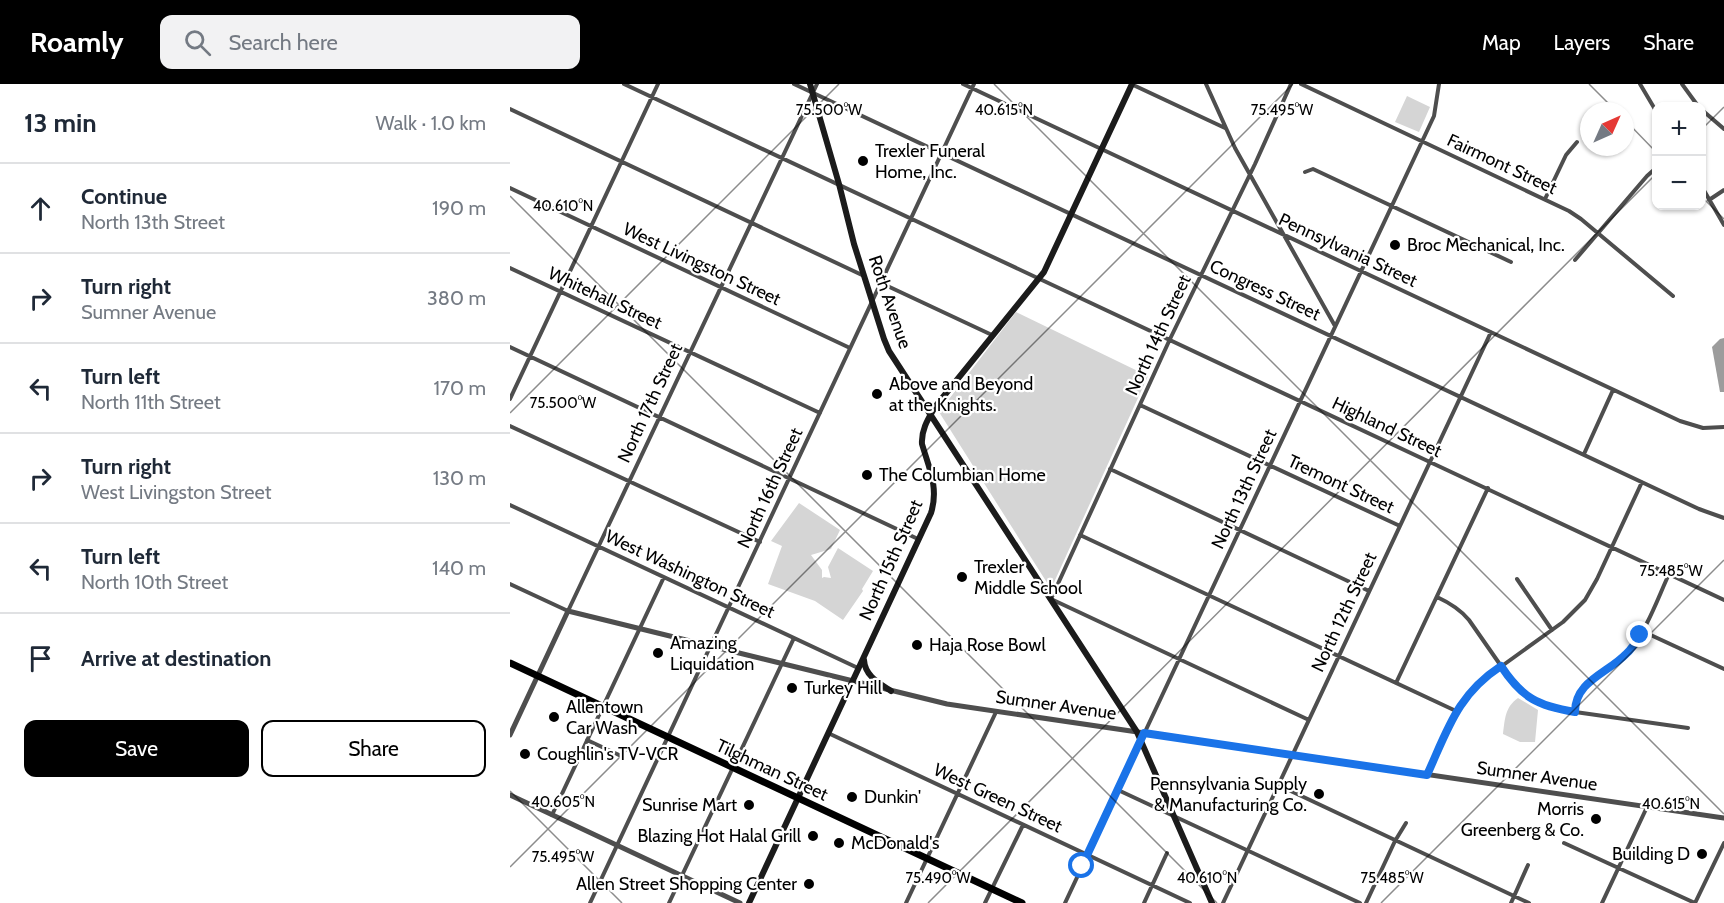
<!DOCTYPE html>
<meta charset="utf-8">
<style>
:root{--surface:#fff;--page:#f2f2f3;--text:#1f2937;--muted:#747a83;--line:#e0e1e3;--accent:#000}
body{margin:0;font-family:Cabin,sans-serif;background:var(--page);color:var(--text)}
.controls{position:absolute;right:18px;top:18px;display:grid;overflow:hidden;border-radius:12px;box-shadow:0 2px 4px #0004}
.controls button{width:54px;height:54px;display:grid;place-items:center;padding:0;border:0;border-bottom:2px solid var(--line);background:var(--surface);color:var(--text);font:30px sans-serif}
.compass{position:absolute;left:1070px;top:18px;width:54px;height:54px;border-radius:50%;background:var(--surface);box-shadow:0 2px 4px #0004;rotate:45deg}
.stop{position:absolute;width:18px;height:18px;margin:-14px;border:4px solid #1a73e8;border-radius:50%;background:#fff}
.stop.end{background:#1a73e8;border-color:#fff;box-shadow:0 2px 6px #0008}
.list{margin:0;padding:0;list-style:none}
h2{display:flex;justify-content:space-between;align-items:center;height:78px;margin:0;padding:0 24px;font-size:26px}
h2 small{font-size:20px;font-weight:400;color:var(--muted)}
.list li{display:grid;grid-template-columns:39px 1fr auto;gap:18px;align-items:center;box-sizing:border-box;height:90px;padding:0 24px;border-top:2px solid var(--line)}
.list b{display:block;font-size:22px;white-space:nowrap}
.list p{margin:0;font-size:20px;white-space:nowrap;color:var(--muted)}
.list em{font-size:20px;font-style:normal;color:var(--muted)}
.actions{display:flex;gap:12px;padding:18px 24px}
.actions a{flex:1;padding:14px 0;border:2px solid var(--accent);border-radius:12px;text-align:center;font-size:21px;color:var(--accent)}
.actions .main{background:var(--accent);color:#fff}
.icon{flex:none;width:33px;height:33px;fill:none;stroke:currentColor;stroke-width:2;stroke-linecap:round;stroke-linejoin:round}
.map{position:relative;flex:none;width:1214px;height:819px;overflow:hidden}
header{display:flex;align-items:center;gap:36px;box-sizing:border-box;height:84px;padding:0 30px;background:var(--accent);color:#fff}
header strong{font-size:28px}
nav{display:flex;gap:33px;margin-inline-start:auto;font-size:21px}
.search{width:420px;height:54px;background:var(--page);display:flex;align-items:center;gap:15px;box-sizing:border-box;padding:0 21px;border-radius:12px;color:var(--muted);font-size:22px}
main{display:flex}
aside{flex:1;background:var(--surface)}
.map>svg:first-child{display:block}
.green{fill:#d5d5d5}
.water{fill:#9c9c9c}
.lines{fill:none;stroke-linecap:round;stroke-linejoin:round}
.minor{stroke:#4e4e4e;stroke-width:4}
.tertiary{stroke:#4e4e4e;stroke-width:5}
.secondary{stroke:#1b1b1b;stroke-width:6}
.primary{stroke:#000;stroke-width:7}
.route{stroke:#1a73e8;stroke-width:8}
.ticks{fill:none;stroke:#000;stroke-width:1.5;stroke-opacity:0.45}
.poi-dot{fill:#000;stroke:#fff;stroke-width:2}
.labels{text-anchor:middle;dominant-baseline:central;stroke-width:4.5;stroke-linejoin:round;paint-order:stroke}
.poi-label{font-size:18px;fill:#000;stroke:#fff;text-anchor:start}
.street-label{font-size:18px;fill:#000;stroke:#fff}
.ticks-label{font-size:15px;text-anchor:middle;fill:#000;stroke:#fff;stroke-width:4.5;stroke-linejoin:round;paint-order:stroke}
</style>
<header>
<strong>Roamly</strong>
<div class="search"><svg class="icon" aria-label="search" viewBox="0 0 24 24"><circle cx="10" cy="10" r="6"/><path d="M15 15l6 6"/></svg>Search here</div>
<nav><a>Map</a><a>Layers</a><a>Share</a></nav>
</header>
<main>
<aside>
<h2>13 min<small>Walk · 1.0 km</small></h2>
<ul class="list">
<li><svg class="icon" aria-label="ahead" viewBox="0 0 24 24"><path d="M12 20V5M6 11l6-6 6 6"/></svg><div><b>Continue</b><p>North 13th Street</p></div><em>190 m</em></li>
<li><svg class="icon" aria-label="right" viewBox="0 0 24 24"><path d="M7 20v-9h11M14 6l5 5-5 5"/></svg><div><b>Turn right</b><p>Sumner Avenue</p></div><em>380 m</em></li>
<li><svg class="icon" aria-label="left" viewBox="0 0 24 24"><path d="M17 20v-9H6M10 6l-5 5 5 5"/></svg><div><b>Turn left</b><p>North 11th Street</p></div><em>170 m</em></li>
<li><svg class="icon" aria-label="right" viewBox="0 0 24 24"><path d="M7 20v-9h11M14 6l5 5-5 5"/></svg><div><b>Turn right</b><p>West Livingston Street</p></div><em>130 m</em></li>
<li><svg class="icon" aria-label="left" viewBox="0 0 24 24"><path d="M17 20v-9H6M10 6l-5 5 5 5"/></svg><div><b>Turn left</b><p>North 10th Street</p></div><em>140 m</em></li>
<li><svg class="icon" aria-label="arrive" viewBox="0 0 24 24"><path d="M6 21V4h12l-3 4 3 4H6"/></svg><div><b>Arrive at destination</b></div></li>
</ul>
<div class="actions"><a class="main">Save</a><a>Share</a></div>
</aside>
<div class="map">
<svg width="1214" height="819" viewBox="0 0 1214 819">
<rect width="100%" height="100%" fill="#fff"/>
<path class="green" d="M 897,12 L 920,23 L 909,48 L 885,38 Z
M 506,228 L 638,292 L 541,505 L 429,328 Z
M 289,419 L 330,446 L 321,465 L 301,471 L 312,486 L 312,494 L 314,493 L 321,494 L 318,483 L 328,464 L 363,487 L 352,505 L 353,507 L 333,536 L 305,517 L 258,500 L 272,462 L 261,457 Z
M 1008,614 L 1028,626 L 1025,658 L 1010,658 L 993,650 C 995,635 995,623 1008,614 Z"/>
<path class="water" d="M 1214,254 L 1214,308 L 1210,308 L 1202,263 L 1210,255 Z"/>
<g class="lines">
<path class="minor" d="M 114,0 L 1214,516
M 284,0 L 1189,425 L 1214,434
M 453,0 L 1170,337 L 1193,344 L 1214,343
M 621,0 L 715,44
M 696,0 L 725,64 L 825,242
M 781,0 L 745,80 L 660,255 L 541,515 L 799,636
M 791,0 L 1059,127 L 1071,135 L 1163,212
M 1130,0 L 1146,27
M 1172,0 L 1188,22
M 0,25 L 352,191
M 1192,26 L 1214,45
M 795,88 L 803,85 L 1001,178
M 1192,103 L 1214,141
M 0,104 L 340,264
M 1035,115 L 1056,71 L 1067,58
M 1199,116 L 1214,106
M 1065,176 L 1137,92 L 1146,84
M 0,184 L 310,329
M 371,199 L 482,251
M 0,263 L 408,455
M 0,315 L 148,0
M 630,321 L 890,442
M 0,342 L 250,458
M 1074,370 L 1103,306
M 600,385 L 859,507
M 0,421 L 348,584
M 570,451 L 946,627
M 1007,495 L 1042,546
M 0,500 L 58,527 L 307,0
M 927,513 C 940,519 950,525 959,536 L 1005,602 L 1026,618 L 1044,625 L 1178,644
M 1132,547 L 1214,585
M 886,599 L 978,404
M 1065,628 C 1066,596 1100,588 1118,568 C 1137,546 1147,516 1159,490
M 318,649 L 680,819
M 634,650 L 924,32 L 929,0
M 77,656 L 109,671
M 917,690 L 946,627 L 962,606 L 978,592 L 1053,538 L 1075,516 L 1087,495 L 1132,398
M 768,701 L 1019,819
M 608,706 L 850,819
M 42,731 L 154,493
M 1054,759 L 1185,819
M 80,819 L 464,0
M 159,819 L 284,554
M 396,819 L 486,628
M 475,819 L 513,741
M 555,819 L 631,657
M 634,819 L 657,769
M 713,819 L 981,248
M 856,819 L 885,757 L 896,739
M 1001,819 L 1018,781
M 1092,819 L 1137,723
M 1185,819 L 1214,759"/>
<path class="tertiary" d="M 0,651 L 58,527 L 437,620 L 1214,734
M 0,711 L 230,819"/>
<path class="secondary" d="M 300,0 L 329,100 L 344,160 L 374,255 L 379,267 L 627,648 L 702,819
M 354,576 C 355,592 369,599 381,607
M 239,819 L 421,429 C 429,404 419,384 412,360 C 411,346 418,335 425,323 L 534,188 L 622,0"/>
<path class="primary" d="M 0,579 L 512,819"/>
</g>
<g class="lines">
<path class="route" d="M 572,782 L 634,649 L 917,691 C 938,645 947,611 991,582 C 1012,614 1028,622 1065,628 C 1065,597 1098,589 1116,570 C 1122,565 1126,558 1130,551"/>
</g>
<path class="ticks" d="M 484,0 L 1214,730M 1079,0 L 1106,27M 1115,36 L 1146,68M 1192,45 L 1214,23M 0,112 L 707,819M 1192,113 L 1214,135M 0,329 L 329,0M 0,707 L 112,819M 0,783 L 783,0M 418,819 L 1146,90M 871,819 L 1214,476"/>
<g class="poi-dot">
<circle cx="353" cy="77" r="6"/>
<circle cx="885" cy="161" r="6"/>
<circle cx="367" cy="310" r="6"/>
<circle cx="357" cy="391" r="6"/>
<circle cx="452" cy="493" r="6"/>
<circle cx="407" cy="561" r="6"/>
<circle cx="148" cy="569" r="6"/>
<circle cx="282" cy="604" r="6"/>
<circle cx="44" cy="633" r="6"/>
<circle cx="15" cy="670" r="6"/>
<circle cx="809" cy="710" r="6"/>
<circle cx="342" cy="713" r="6"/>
<circle cx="239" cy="721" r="6"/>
<circle cx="1086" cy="735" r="6"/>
<circle cx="303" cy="752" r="6"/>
<circle cx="329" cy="759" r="6"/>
<circle cx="1192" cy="770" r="6"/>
<circle cx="299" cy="800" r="6"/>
</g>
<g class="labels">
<g class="poi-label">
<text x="365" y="67">Trexler Funeral<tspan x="365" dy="21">Home, Inc.</tspan></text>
<text x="897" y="161">Broc Mechanical, Inc.</text>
<text x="379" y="300">Above and Beyond<tspan x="379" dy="21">at the Knights.</tspan></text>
<text x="369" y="391">The Columbian Home</text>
<text x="464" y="483">Trexler<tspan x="464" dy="21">Middle School</tspan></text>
<text x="160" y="559">Amazing<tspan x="160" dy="21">Liquidation</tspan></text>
<text x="419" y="561">Haja Rose Bowl</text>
<text x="294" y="604">Turkey Hill</text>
<text x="56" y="623">Allentown<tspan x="56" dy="21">Car Wash</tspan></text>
<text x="27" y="670">Coughlin's TV-VCR</text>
<text x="797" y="700" text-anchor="end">Pennsylvania Supply<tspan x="797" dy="21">&amp; Manufacturing Co.</tspan></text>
<text x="354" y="713">Dunkin'</text>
<text x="227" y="721" text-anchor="end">Sunrise Mart</text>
<text x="1074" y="725" text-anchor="end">Morris<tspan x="1074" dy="21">Greenberg &amp; Co.</tspan></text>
<text x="291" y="752" text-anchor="end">Blazing Hot Halal Grill</text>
<text x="341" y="759">McDonald's</text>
<text x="1180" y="770" text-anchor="end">Building D</text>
<text x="287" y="800" text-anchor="end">Allen Street Shopping Center</text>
</g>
<g class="street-label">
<text transform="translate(992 80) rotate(25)">Fairmont Street</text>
<text transform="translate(838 166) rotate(25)">Pennsylvania Street</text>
<text transform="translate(192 180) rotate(25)">West Livingston Street</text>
<text transform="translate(755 206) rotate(25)">Congress Street</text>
<text transform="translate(95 214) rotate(25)">Whitehall Street</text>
<text transform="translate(380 218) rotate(71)">Roth Avenue</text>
<text transform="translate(648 251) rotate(-65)">North 14th Street</text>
<text transform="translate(140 319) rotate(-65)">North 17th Street</text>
<text transform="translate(877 343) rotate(25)">Highland Street</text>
<text transform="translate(831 400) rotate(25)">Tremont Street</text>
<text transform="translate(260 404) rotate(-65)">North 16th Street</text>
<text transform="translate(734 405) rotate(-65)">North 13th Street</text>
<text transform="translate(381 476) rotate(-66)">North 15th Street</text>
<text transform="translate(180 490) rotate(25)">West Washington Street</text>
<text transform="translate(834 528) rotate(-65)">North 12th Street</text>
<text transform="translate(546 621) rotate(8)">Sumner Avenue</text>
<text transform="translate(262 686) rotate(25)">Tilghman Street</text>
<text transform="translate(1027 692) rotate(8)">Sumner Avenue</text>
<text transform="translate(488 714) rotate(25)">West Green Street</text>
</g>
</g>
<g class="ticks-label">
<text x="319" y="31">75.500°W</text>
<text x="494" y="31">40.615°N</text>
<text x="772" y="31">75.495°W</text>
<text x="53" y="127">40.610°N</text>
<text x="53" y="324">75.500°W</text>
<text x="1161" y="492">75.485°W</text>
<text x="53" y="723">40.605°N</text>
<text x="1161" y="725">40.615°N</text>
<text x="53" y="778">75.495°W</text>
<text x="428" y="799">75.490°W</text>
<text x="882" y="799">75.485°W</text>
<text x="697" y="799">40.610°N</text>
</g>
</svg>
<div class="controls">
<button>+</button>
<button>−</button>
</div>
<svg class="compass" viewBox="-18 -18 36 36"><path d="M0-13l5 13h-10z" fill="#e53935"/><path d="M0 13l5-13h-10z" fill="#747a83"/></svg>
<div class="stop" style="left:572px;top:782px"></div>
<div class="stop end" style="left:1130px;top:551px"></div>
</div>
</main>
